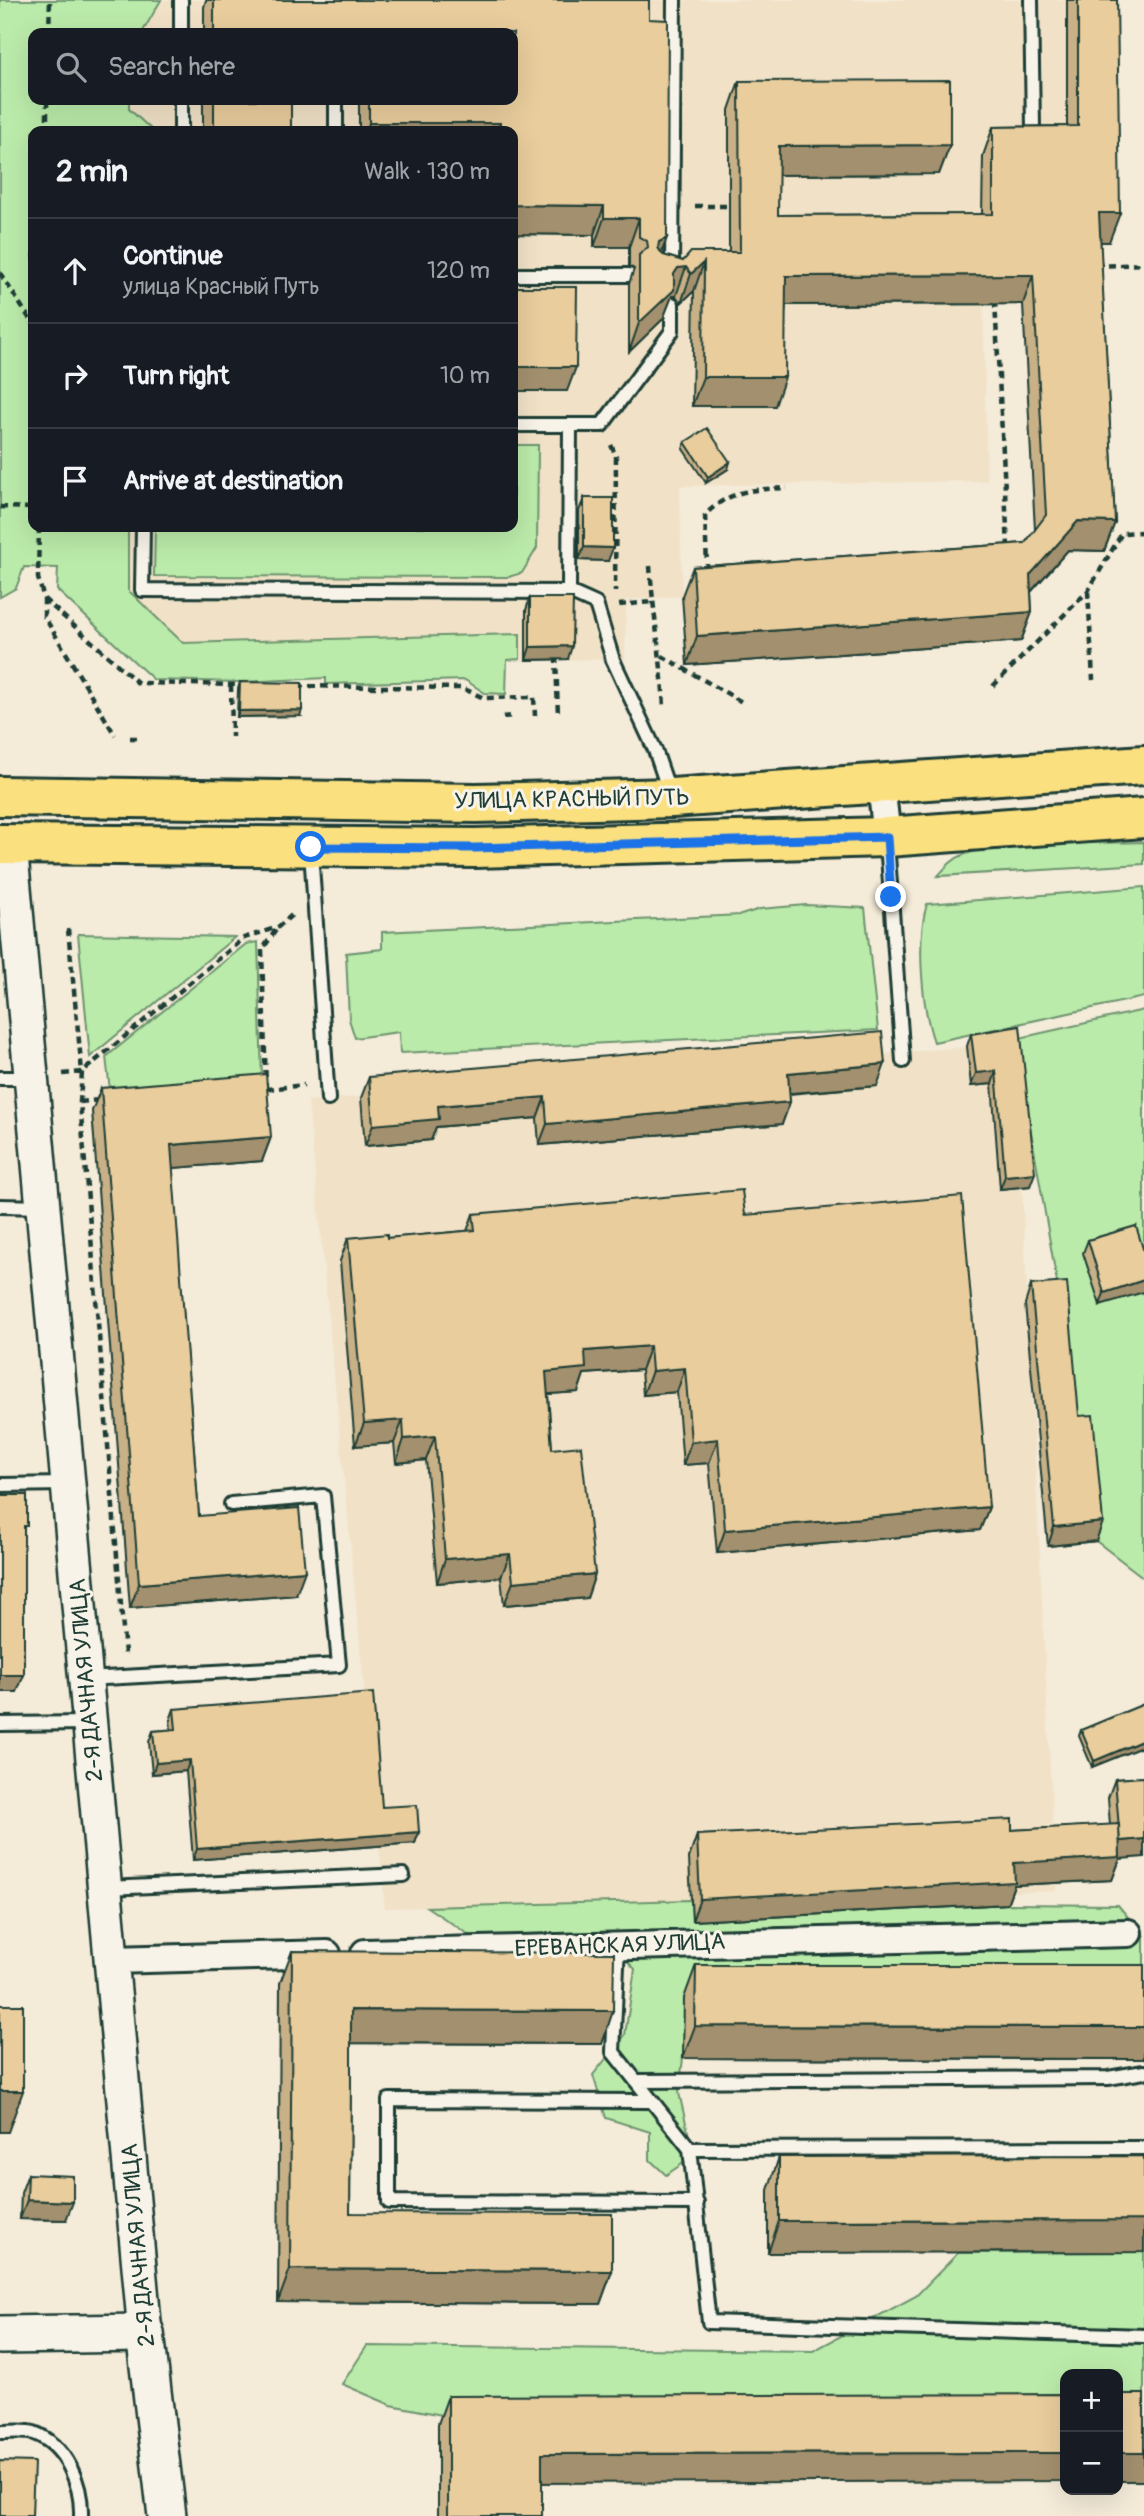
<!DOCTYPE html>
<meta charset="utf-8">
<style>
:root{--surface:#171b24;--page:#242831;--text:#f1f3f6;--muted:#9ea1a6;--line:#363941}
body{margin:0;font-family:Pangolin,sans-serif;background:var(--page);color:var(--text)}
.controls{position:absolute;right:21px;bottom:21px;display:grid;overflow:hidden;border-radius:14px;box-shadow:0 7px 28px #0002}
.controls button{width:63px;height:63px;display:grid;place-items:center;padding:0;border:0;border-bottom:2px solid var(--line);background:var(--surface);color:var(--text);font:35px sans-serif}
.stop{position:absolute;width:21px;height:21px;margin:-16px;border:5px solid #1a73e8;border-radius:50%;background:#fff}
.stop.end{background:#1a73e8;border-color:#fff;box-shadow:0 2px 7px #0008}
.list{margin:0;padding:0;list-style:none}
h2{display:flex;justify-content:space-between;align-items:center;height:91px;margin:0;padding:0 28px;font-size:30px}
h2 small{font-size:23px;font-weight:400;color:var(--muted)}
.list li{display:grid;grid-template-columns:46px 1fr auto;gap:21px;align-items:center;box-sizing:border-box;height:105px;padding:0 28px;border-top:2px solid var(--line)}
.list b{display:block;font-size:26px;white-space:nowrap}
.list p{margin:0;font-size:23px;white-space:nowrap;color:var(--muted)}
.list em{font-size:23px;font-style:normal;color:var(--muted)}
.icon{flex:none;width:38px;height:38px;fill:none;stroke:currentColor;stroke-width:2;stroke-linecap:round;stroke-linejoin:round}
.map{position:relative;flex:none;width:1144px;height:2516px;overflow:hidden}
.search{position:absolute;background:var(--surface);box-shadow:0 7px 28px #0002;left:28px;top:28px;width:490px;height:77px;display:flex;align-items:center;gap:18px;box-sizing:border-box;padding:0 24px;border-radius:14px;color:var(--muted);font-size:26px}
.panel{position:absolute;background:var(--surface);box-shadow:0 7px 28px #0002;left:28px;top:126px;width:490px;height:406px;border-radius:14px}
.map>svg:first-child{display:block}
.built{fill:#f1e2c7}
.green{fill:#bbebaa;stroke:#6d946f;stroke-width:2}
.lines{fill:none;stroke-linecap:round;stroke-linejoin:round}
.service-casing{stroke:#1f3d34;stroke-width:18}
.minor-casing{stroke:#1f3d34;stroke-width:32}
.tertiary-casing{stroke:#1f3d34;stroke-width:38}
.secondary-casing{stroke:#1f3d34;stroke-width:42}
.primary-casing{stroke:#1f3d34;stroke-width:44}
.path{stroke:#1f3d34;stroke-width:4.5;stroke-dasharray:7 5;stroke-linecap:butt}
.service{stroke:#f7f3e8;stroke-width:12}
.minor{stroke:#f7f3e8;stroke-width:26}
.tertiary{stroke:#f7f3e8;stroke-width:33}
.secondary{stroke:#f7f3e8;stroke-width:37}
.primary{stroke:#fbe080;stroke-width:38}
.wall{fill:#c8b087;stroke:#1f3d34;stroke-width:2}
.shaded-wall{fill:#a3906e;stroke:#1f3d34;stroke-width:2}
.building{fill:#e9cd9d;stroke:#1f3d34;stroke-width:2}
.route{stroke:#1a73e8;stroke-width:9}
.labels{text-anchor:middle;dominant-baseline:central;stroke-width:6;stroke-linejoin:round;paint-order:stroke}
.street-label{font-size:23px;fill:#1f3d34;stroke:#f7f3e8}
</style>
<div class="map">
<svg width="1144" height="2516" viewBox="0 0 1144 2516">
<rect width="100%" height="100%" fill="#f4ebd9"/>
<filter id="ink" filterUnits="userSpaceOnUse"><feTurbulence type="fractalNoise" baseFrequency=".0143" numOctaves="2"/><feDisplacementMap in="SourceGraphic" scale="14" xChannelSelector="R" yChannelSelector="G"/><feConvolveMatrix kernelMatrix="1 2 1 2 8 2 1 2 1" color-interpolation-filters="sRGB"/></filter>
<g filter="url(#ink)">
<path class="built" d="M 121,0 L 1106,0 L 1109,242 L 982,243 L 987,481 L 680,486 L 682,596 L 626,600 L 625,659 L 174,665 L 100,568 L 100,527 L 513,527 L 513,131 L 114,131 L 116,100 L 513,100 L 513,33 L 119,33 Z
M 1015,1043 L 1056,1891 L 385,1908 L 308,1101 Z"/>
<path class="green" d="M 0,0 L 161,0 L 142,33 L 33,33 L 33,100 L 129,100 L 129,109 L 153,131 L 33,131 L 33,527 L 128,527 L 128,590 L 183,643 L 520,634 L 520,659 L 507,660 L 506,694 L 485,693 L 465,680 L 326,684 L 326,678 L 240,682 L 154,680 L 57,590 L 58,568 L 24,567 L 16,588 L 0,597 Z
M 513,445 L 538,445 L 537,548 L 522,573 L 508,577 L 154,576 L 155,527 L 513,527 Z
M 1144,842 L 1144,864 L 938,876 C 945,868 952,859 963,855 C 1003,839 1098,844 1144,842 Z
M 1144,887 L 1144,997 L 934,1042 C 922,1008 916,939 927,904 Z
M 806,905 L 865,908 L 878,1030 L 400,1053 L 399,1032 L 355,1038 L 349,1019 L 346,953 L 382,949 L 382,932 L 741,915 L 760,909 Z
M 78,934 L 235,937 L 90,1057 Z
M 258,942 L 262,1080 L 110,1090 L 106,1057 L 246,944 Z
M 1144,1010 L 1144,1578 L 1096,1541 L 1086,1434 L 1073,1435 L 1060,1300 L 1015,1039 Z
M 691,1900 L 692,1921 L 1007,1904 L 1118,1905 L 1144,1936 L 1144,1998 L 683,2058 L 679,2093 L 689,2136 L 688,2160 L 666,2175 L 650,2160 L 650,2132 L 606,2118 L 593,2075 L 625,2035 L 635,1969 L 600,1932 L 471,1936 L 427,1907 Z
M 1144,2252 L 1144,2423 L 1118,2423 L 1118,2374 L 1065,2374 L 1065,2423 L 488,2424 L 391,2405 L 342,2384 L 367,2346 L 813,2351 L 916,2296 L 958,2253 Z"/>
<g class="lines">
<defs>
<path id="service" d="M 1031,0 L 1033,128
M 181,33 L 181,0
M 181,131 L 181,100
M 336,131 L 336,104
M 672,273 L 674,0
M 513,275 L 629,275
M 513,425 L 602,425 L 672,331 L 672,304
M 143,527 L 142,590 L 569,592 L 570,425
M 569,592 L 596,604 L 613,660 L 655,750 L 670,794
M 887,842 L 903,1061
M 311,851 L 328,1099
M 0,1078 L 31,1078
M 0,1206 L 43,1207
M 0,1485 L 66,1484
M 86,1679 L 339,1665 L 323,1496 L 231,1504
M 0,1724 L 87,1723
M 107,1888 L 403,1875
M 618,1945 L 613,2052 L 690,2149 L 709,2322 L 1144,2336
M 636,2081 L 1108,2078 L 1144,2072
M 652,2101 L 389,2100 L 389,2202 L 697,2203
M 690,2149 L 1144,2148
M 0,2432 C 10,2432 25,2430 34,2433 C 66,2445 82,2484 81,2516"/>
<path id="minor" d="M 881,784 L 887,837
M 365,1953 L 1128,1933
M 112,1960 L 327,1954"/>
<path id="tertiary" d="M 10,844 L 145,2333"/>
<path id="secondary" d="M 0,2335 L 145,2333 L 167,2516"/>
<path id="primary" d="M 0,796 L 476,803 L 672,798 L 1144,765
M 0,844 L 475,848 L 887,837 L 1144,818"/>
</defs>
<use href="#service" class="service-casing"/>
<use href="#minor" class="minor-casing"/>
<use href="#tertiary" class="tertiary-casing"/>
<use href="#secondary" class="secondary-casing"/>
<use href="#primary" class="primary-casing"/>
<path class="path" d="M 49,33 L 50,0
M 47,131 L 47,100
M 695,206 L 729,206
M 1096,266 L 1144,264
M 0,273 L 33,324
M 995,301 L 1008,547
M 611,445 L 616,456 L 615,592
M 0,507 L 33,508
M 39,527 L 38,578 L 44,599 L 44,616 L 115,735
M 650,566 C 653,614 662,660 664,709
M 710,567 L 707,567 L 705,515 C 729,490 754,489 787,488
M 1088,591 L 1093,680
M 44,599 L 138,683 L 242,685
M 619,605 L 652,602
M 556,656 L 558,716
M 662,656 L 742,702
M 231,685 L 232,737
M 297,686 L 462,688 L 484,698 L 534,697 L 535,716
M 993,686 L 1088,591 L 1122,533 L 1144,532
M 503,717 L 513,716
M 130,738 L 138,738
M 68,929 L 82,1072 L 80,1102 L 125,1654
M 63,1074 L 82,1072 L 244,938 L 278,927 L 293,914
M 266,1089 L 262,950 L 278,927
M 267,1089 L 304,1085
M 80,1102 L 100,1100"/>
<use href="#service" class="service"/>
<use href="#minor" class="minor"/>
<use href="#tertiary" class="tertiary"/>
<use href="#secondary" class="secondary"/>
<use href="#primary" class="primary"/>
</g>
<path class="wall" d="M 206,0 L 649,0 L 649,19 L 661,253 L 663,255 L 683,261 L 729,252 L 729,110 L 739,81 L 950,145 L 939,174 L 778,175 L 778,215 L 982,214 L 983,156 L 993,127 L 1067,126 L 1067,0 L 1117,0 L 1109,242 L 1100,242 L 1115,522 L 1104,551 L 1068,550 L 1031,592 L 1032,612 L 1021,641 L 687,665 L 682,596 L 693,567 L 1025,543 L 1035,530 L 1023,304 L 786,305 L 775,406 L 692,406 L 694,291 L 681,303 L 676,296 L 672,296 L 663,319 L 629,352 L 629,284 L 634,269 L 629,266 L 629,247 L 594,247 L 594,235 L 513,234 L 513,131 L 359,131 L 359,100 L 513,100 L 513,33 L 204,33 L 204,7 Z
M 203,100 L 291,100 L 291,131 L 203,131 Z
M 685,442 L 728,469 L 706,483 L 683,449 Z
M 584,498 L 608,561 L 579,560 L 579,511 Z
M 530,598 L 568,659 L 526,660 L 526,610 Z
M 240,682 L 300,716 L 237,717 L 238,689 Z
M 1020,1026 L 1030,1186 L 1000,1189 L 992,1084 L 971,1086 L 967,1046 L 971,1034 Z
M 369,1077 L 877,1086 L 789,1094 L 790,1102 L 782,1124 L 539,1145 L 537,1118 L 436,1127 L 431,1140 L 365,1146 L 361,1098 Z
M 101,1088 L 271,1137 L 262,1161 L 172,1168 L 199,1516 L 296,1595 L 130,1608 L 92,1111 Z
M 473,1214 L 745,1215 L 989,1507 L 980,1530 L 717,1553 L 709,1463 L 683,1465 L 677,1392 L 643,1395 L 641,1370 L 584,1374 L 578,1392 L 548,1394 L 552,1449 L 595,1574 L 587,1598 L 504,1605 L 501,1577 L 437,1583 L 426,1460 L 396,1463 L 394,1443 L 355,1446 L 340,1261 L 348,1238 L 387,1238 L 467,1231 Z
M 1136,1226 L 1100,1305 L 1083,1253 L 1088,1240 Z
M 1031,1285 L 1079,1416 L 1096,1541 L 1048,1546 L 1025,1304 Z
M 1144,1704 L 1144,1746 L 1092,1767 L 1079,1736 L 1081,1730 Z
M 174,1709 L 382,1807 L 419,1832 L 415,1843 L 193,1860 L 186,1771 L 152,1774 L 149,1742 L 153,1731 L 171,1730 L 170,1720 Z
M 1144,1777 L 1120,1859 L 1112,1880 L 1014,1885 L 1007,1904 L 692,1921 L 689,1858 L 697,1835 L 1012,1830 L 1110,1825 L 1108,1798 L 1115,1779 Z
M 292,1951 L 602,2044 L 351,2043 L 350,2213 L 612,2271 L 600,2304 L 278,2302 L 280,1983 Z
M 696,1965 L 1144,1965 L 1144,2059 L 683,2058 L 684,1998 Z
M 1144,2156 L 768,2253 L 768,2190 L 779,2157 Z
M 28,2174 L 66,2220 L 20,2219 L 21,2193 Z
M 448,2396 L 542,2483 L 542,2516 L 438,2516 L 438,2424 Z"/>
<path class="shaded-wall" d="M 369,123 L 500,123 L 497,131 L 366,131 Z
M 950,145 L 939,174 L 768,175 L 779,146 Z
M 513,205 L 604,206 L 594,235 L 513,234 Z
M 1099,213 L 1120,213 L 1109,242 L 1088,242 Z
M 604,218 L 639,218 L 629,247 L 594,247 Z
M 667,238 L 656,267 L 649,271 L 659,242 Z
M 704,262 L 694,291 L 681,303 L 691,274 Z
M 686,267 L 676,296 L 672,296 L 663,319 L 629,352 L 639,323 L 678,268 Z
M 1033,275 L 1023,304 L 775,305 L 786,276 Z
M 513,367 L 576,367 L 567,391 L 513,391 Z
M 703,377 L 785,377 L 775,406 L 692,406 Z
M 730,462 L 728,469 L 706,483 L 708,477 Z
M 1078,521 L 1115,522 L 1104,551 L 1068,550 L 1020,604 L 1030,575 Z
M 584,547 L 613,548 L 608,561 L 579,560 Z
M 1032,612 L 1021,641 L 687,665 L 697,636 Z
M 572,646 L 568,659 L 526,660 L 530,647 Z
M 302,710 L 300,716 L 237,717 L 239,711 Z
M 885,1064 L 877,1086 L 780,1094 L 788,1073 Z
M 996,1071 L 992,1084 L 971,1086 L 976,1073 Z
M 545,1097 L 537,1118 L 436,1127 L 431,1140 L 365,1146 L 373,1125 L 438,1106 Z
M 790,1102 L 782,1124 L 539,1145 L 547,1124 Z
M 271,1137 L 262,1161 L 162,1169 L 171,1145 Z
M 1035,1173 L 1030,1186 L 1000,1189 L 1005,1176 Z
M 1144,1280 L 1144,1292 L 1100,1305 L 1104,1293 Z
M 650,1346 L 641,1370 L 584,1374 L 578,1392 L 537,1395 L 546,1372 L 585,1351 Z
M 685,1368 L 677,1392 L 643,1395 L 652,1371 Z
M 403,1420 L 394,1443 L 355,1446 L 364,1423 Z
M 435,1436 L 426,1460 L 396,1463 L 404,1439 Z
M 718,1439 L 709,1463 L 683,1465 L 691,1442 Z
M 989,1507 L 980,1530 L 717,1553 L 725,1530 Z
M 1103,1522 L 1096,1541 L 1048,1546 L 1054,1527 Z
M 510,1554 L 501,1577 L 437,1583 L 445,1559 Z
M 305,1571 L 296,1595 L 130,1608 L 139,1584 Z
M 595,1574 L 587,1598 L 504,1605 L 513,1582 Z
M 0,1675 L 24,1675 L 17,1692 L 0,1692 Z
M 1144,1740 L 1144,1746 L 1092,1767 L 1094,1761 Z
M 190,1760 L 186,1771 L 152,1774 L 156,1763 Z
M 419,1832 L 415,1843 L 193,1860 L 197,1849 Z
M 1144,1839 L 1144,1857 L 1120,1859 L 1112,1880 L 1014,1885 L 1007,1904 L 692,1921 L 700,1899 L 1014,1863 L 1120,1841 Z
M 351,2010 L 613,2011 L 602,2044 L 340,2043 Z
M 695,2026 L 1144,2027 L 1144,2059 L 683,2058 Z
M 0,2091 L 23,2091 L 8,2132 L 0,2132 Z
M 27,2200 L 73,2202 L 66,2220 L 20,2219 Z
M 1144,2220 L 1144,2252 L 768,2253 L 779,2221 Z
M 290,2269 L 612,2271 L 600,2304 L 278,2302 Z
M 1065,2453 L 1065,2481 L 532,2483 L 542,2454 Z
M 1118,2453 L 1144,2453 L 1144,2481 L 1118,2481 Z"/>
<path class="building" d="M 214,0 L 649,0 L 649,19 L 668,20 L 667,238 L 659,242 L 658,248 L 663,255 L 683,261 L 691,252 L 740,252 L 739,81 L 950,80 L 950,145 L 779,146 L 778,215 L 993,214 L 993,127 L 1078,126 L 1078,0 L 1117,0 L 1120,213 L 1099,213 L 1115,522 L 1078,521 L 1030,575 L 1032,612 L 697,636 L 693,567 L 1025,543 L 1046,515 L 1033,275 L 786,276 L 785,377 L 703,377 L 704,262 L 691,274 L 686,267 L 678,268 L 674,274 L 674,290 L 639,323 L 639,255 L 648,247 L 647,241 L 639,237 L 639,218 L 604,218 L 604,206 L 513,205 L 513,131 L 500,131 L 500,123 L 369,123 L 369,100 L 513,100 L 513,33 L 214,33 Z
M 214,100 L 291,100 L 291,131 L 214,131 Z
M 513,287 L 577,287 L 576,367 L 513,367 Z
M 707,428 L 730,462 L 708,477 L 685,442 Z
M 584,498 L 613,498 L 613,548 L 584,547 Z
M 530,598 L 573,598 L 572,646 L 530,647 Z
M 240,682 L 302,683 L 302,710 L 239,711 Z
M 1020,1026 L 1035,1173 L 1005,1176 L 996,1071 L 976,1073 L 971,1034 Z
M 882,1032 L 885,1064 L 788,1073 L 790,1102 L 547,1124 L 545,1097 L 438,1106 L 439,1119 L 373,1125 L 369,1077 Z
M 266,1074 L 271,1137 L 171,1145 L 199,1516 L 299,1508 L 305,1571 L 139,1584 L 101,1088 Z
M 742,1190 L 745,1215 L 962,1196 L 989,1507 L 725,1530 L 718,1439 L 691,1442 L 685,1368 L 652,1371 L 650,1346 L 585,1351 L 586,1368 L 546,1372 L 552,1449 L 581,1446 L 595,1574 L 513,1582 L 510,1554 L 445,1559 L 435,1436 L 404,1439 L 403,1420 L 364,1423 L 348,1238 L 387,1234 L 387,1238 L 475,1230 L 473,1214 Z
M 1136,1226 L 1144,1252 L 1144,1280 L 1104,1293 L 1088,1240 Z
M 1067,1282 L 1079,1416 L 1093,1415 L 1103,1522 L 1054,1527 L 1031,1285 Z
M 0,1495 L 27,1495 L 27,1526 L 24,1526 L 24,1675 L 0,1675 Z
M 373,1693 L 382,1807 L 417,1805 L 419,1832 L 197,1849 L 190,1760 L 156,1763 L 153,1731 L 176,1729 L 174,1709 Z
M 1144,1704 L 1144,1740 L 1094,1761 L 1081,1730 Z
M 1144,1777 L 1144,1839 L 1120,1841 L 1115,1779 Z
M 1012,1819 L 1012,1830 L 1119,1824 L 1120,1857 L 1014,1863 L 1015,1882 L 700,1899 L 697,1835 Z
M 292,1951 L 614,1953 L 613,2011 L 351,2010 L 351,2076 L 350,2213 L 612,2214 L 612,2271 L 290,2269 Z
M 696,1965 L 1144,1965 L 1144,2027 L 695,2026 Z
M 0,2005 L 23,2005 L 23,2091 L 0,2091 Z
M 1144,2156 L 1144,2220 L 779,2221 L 779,2157 Z
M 28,2174 L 73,2176 L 73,2202 L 27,2200 Z
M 1065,2394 L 1065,2453 L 542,2454 L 542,2516 L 448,2516 L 448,2396 Z
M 1118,2394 L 1144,2394 L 1144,2453 L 1118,2453 Z
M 0,2461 L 34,2462 L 32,2516 L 0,2516 Z"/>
</g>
<g class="lines" filter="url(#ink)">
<path class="route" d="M 311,847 L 475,848 L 887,837 L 891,897"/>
</g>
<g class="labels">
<g class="street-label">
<text transform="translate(572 799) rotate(-1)">УЛИЦА КРАСНЫЙ ПУТЬ</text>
<text transform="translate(86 1680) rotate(-95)">2-Я ДАЧНАЯ УЛИЦА</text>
<text transform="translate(620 1945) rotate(-2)">ЕРЕВАНСКАЯ УЛИЦА</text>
<text transform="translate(138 2245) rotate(-95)">2-Я ДАЧНАЯ УЛИЦА</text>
</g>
</g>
</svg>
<div class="controls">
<button>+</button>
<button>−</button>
</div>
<div class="stop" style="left:311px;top:847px"></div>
<div class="stop end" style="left:891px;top:897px"></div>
<div class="search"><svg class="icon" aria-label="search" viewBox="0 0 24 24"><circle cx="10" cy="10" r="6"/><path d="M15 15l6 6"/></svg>Search here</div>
<section class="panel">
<h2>2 min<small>Walk · 130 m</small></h2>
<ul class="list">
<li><svg class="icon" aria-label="ahead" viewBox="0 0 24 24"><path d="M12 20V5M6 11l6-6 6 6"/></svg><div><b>Continue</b><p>улица Красный Путь</p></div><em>120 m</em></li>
<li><svg class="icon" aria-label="right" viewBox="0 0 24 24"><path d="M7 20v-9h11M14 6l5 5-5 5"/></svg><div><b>Turn right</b></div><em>10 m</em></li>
<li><svg class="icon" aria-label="arrive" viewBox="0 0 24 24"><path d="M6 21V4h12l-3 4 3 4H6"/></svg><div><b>Arrive at destination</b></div></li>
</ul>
</section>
</div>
